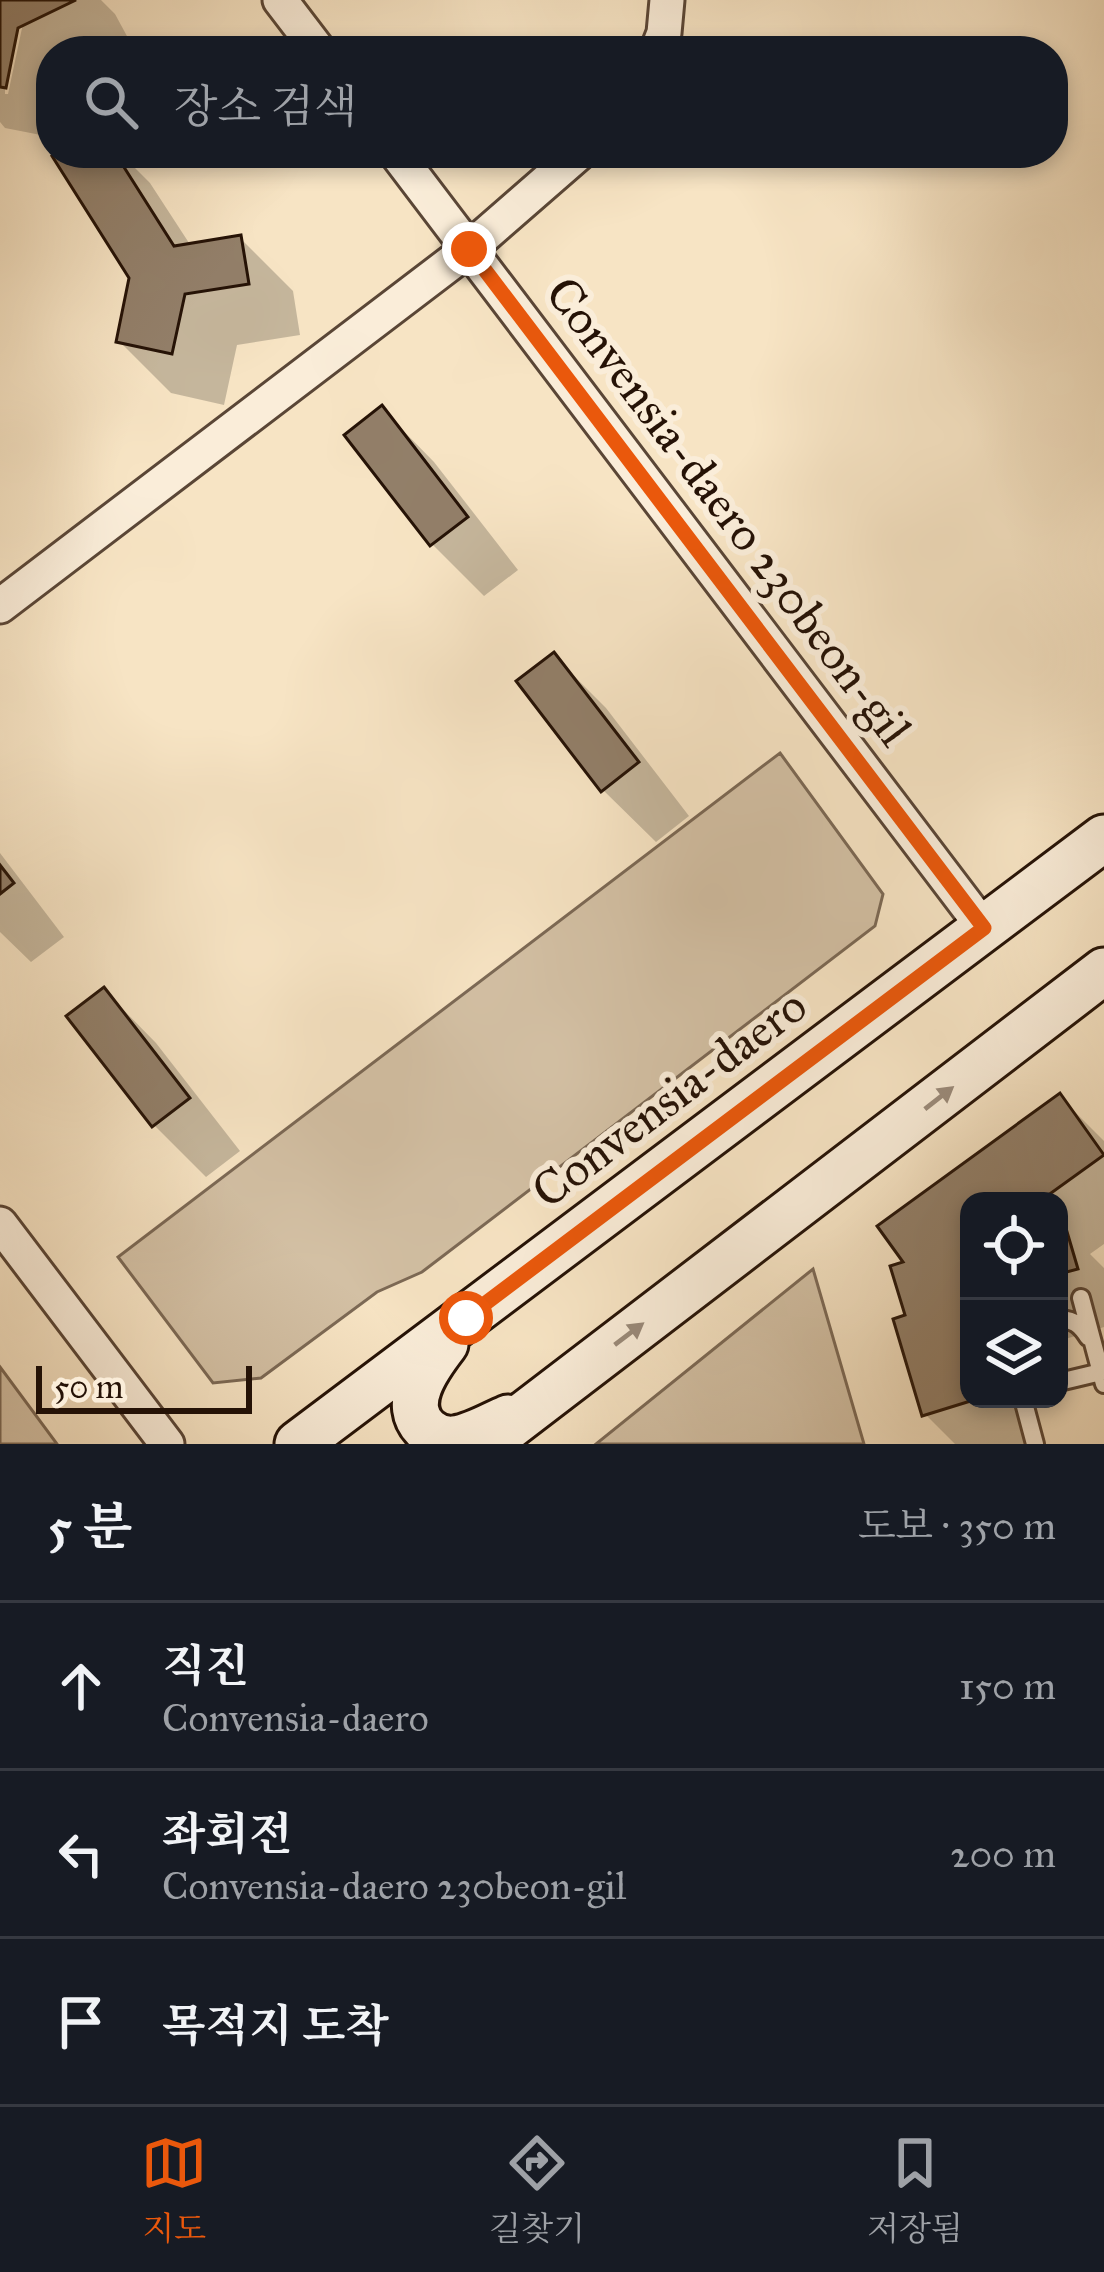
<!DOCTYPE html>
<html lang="ko">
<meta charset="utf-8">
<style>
:root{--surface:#171b24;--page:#20242c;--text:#f1f3f6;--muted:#9ea1a6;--line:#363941;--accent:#ea580c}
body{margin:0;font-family:"IM FELL Great Primer","Noto Serif KR",serif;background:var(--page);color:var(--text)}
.controls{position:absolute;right:36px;bottom:36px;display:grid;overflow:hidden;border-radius:24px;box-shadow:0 6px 18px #0003}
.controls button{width:108px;height:108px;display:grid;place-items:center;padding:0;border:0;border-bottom:3px solid var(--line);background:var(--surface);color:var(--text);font:60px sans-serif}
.scale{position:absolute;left:36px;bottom:30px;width:216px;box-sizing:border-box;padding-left:12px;border:6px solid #251206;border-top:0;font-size:33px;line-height:42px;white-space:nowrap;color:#251206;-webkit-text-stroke:9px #faedd9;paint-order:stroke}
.stop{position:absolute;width:36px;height:36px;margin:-27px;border:9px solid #ea580c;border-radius:50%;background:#fff}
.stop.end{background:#ea580c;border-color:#fff;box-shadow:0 3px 12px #0008}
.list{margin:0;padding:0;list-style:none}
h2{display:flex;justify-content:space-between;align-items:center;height:156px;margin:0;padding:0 48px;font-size:51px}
h2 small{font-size:39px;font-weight:400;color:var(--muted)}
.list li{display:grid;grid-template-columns:78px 1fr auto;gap:36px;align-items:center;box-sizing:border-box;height:168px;padding:0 48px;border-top:3px solid var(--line)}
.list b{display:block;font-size:45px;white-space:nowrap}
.list p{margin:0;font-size:39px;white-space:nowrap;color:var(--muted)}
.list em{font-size:39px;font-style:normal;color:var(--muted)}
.icon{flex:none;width:66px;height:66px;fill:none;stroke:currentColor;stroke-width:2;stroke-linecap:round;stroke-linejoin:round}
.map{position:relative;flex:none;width:1104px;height:1444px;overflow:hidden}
.search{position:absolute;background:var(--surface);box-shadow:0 6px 18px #0003;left:36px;right:36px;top:36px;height:132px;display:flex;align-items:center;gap:30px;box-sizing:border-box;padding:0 42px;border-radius:48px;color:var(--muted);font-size:45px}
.sheet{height:660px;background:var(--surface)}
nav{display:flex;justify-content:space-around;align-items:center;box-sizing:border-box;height:168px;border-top:3px solid var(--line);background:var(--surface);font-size:33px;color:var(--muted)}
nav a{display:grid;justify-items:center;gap:6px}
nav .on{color:var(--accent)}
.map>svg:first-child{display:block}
.green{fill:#d3c0a4;stroke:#7c6955;stroke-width:3}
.shadow{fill:#0003;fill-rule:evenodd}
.building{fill:#927f69;stroke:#251206;stroke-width:3}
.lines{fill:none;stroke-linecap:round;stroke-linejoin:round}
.service-casing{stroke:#5a4636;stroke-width:22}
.minor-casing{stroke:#5a4636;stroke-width:39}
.secondary-casing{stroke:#251206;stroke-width:51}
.service{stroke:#faedd9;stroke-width:16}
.minor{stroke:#faedd9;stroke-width:33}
.secondary{stroke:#faedd9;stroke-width:45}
.oneway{fill:#9a8a7a}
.route{stroke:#ea580c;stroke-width:15}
.labels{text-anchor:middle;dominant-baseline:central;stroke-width:12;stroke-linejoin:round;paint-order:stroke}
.street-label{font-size:48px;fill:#251206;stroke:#faedd9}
</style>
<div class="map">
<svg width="1104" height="1444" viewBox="0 0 1104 1444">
<rect width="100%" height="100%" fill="#f7e4c4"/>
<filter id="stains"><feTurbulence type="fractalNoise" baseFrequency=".00167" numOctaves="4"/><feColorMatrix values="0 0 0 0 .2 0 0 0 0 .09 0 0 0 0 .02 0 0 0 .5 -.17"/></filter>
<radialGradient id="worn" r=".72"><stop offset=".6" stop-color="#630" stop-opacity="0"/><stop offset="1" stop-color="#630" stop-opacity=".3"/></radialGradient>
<path class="green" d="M 780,753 L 883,894 L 875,926 L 422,1272 L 377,1292 L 261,1378 L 213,1383 L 118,1257 Z
M 813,1269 L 864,1444 L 596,1444 Z
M 0,1367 L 57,1444 L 0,1444 Z"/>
<path class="shadow" d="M 0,0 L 101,0 L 115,14 L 134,49 L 51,51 L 51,137 L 5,128 L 0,122 ZM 19,13 L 25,14 L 8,94 L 5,94 L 5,78 Z
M 63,153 L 120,153 L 150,183 L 191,246 L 240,238 L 293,291 L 300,335 L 237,345 L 224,405 L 171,393 L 119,341 L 132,277 Z
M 382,409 L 434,462 L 518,570 L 484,596 L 432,544 Z
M 554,656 L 606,708 L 689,816 L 656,842 L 603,790 Z
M 0,853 L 64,937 L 31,962 L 0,932 Z
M 104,990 L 156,1043 L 240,1151 L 206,1177 L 154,1125 Z
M 1060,1097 L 1104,1141 L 1104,1244 L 1090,1254 L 1104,1268 L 1104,1327 L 1059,1341 L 1059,1201 L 969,1201 L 969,1399 L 1027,1399 L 1040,1444 L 955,1444 L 925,1414 L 909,1317 L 908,1264 Z"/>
<path class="building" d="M 0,0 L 76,0 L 18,28 L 6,88 L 0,87 Z
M 57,153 L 115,153 L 174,246 L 241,235 L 249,284 L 185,294 L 172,354 L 116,342 L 129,278 L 52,156 Z
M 382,405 L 468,517 L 430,546 L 344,435 Z
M 554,652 L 639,762 L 601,792 L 516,681 Z
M 0,865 L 14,883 L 0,894 Z
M 104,987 L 190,1098 L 152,1127 L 66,1016 Z
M 1060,1093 L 1104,1155 L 1040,1201 L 969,1201 L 969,1301 L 963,1303 L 969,1321 L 969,1399 L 977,1399 L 922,1416 L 893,1319 L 905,1315 L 890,1266 L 903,1262 L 877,1226 Z
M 1065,1225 L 1078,1269 L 1059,1274 L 1059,1227 Z"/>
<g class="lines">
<defs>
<path id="service" d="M 1081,1298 L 1104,1384
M 1059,1320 C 1073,1318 1081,1326 1088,1337
M 1059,1382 L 1101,1372
M 1023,1399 L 1035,1444"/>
<path id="minor" d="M 280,0 L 319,51
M 657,51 L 664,33 L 667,0
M 396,153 L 984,928
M 0,606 L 469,249 L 579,153
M 0,1224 L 167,1444"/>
<path id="secondary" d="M 445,1344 C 428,1366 399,1405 427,1430 C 434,1436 444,1440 454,1439 C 472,1437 492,1425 508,1418
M 298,1444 L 1104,838
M 486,1444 L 1104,971"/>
</defs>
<use href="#service" class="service-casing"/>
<use href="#minor" class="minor-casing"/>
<use href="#secondary" class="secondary-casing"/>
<use href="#service" class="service"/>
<use href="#minor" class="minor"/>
<use href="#secondary" class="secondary"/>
</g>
<defs><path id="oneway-solid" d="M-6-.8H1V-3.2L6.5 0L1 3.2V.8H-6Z" transform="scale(3)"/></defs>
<g class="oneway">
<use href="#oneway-solid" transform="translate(939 1098) rotate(-38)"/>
<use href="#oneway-solid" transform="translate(629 1334) rotate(-37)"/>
</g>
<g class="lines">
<path class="route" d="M 466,1318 L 984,928 L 469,249"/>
</g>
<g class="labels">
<g class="street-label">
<text transform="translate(729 511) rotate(53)">Convensia-daero 230beon-gil</text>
<text transform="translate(669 1098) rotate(-37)">Convensia-daero</text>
</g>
</g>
<rect width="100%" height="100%" filter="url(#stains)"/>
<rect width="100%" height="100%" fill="url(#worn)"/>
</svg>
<div class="controls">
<button><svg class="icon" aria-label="locate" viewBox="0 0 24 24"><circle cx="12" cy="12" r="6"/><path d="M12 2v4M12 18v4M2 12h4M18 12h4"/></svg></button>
<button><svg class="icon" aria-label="layers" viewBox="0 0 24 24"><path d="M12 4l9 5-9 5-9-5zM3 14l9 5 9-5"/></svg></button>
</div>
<div class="scale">50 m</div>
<div class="stop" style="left:466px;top:1318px"></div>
<div class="stop end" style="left:469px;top:249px"></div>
<div class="search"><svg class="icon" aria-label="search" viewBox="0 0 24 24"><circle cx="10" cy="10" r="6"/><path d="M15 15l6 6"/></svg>장소 검색</div>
</div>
<section class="sheet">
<h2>5 분<small>도보 · 350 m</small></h2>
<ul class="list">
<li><svg class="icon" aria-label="ahead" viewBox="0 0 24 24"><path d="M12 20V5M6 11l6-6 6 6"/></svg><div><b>직진</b><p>Convensia-daero</p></div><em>150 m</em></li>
<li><svg class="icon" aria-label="left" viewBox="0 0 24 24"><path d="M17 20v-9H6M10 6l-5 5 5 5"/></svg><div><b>좌회전</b><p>Convensia-daero 230beon-gil</p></div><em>200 m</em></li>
<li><svg class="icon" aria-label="arrive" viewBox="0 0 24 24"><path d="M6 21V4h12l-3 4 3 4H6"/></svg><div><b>목적지 도착</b></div></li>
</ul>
</section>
<nav>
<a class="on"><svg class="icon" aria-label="map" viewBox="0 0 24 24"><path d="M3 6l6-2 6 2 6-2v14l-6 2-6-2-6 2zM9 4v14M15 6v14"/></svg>지도</a>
<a><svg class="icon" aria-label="directions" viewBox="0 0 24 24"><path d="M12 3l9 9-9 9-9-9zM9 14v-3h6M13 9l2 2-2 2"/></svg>길찾기</a>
<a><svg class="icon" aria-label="saved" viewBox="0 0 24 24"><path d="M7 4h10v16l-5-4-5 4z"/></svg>저장됨</a>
</nav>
